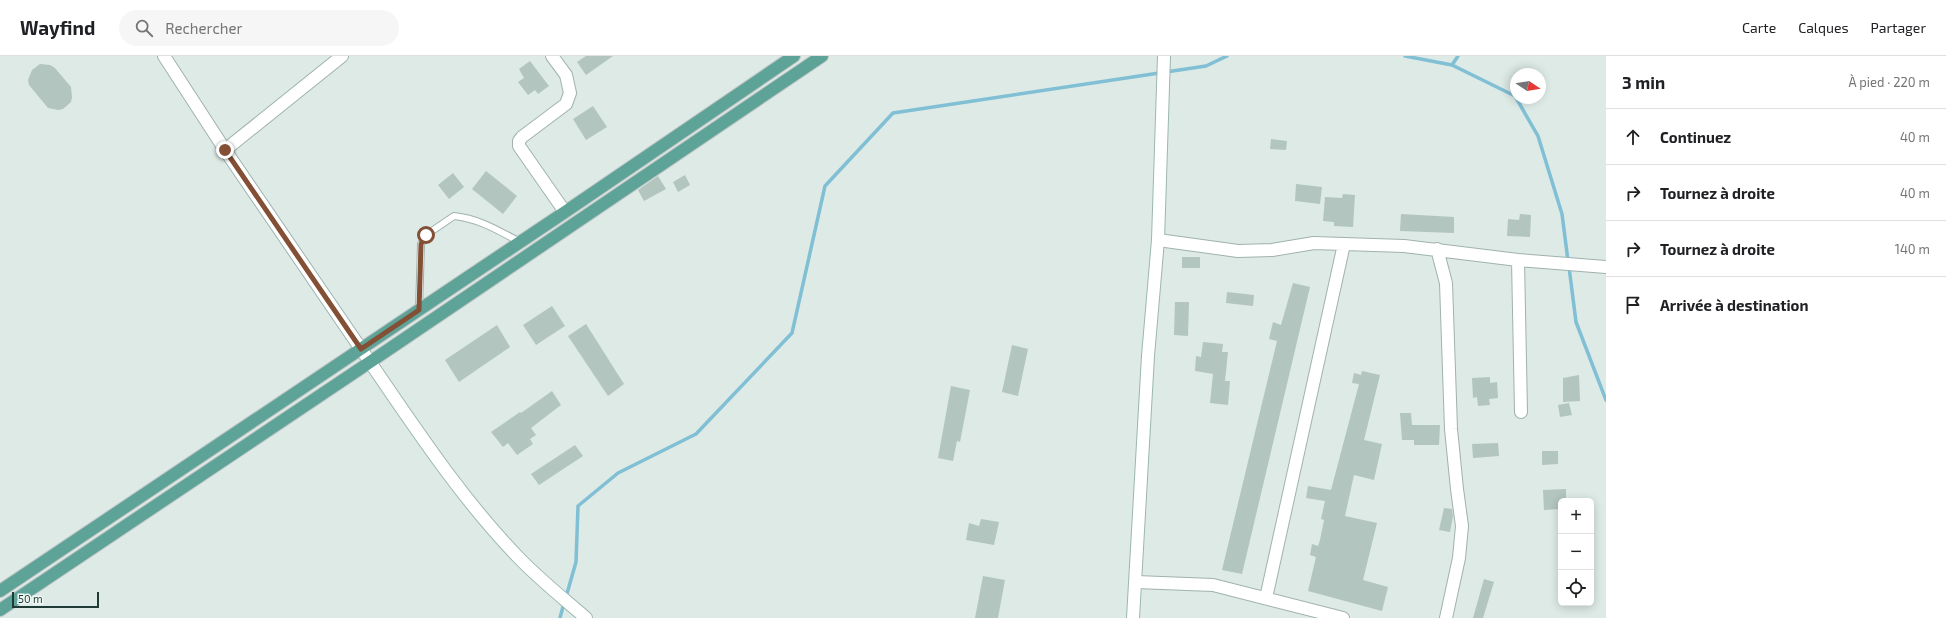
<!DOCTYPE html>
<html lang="fr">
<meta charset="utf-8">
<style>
:root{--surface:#fff;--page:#f6f6f6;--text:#202124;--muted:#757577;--line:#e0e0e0}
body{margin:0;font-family:"Exo 2",sans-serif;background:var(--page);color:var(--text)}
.controls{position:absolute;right:12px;bottom:12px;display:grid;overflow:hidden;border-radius:6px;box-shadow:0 2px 10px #0003}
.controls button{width:36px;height:36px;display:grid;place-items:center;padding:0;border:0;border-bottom:1px solid var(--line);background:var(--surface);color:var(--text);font:20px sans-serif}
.compass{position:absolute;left:1510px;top:12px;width:36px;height:36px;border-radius:50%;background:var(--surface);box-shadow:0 2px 10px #0003;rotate:102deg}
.scale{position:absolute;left:12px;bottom:10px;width:87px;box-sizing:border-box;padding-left:4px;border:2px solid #1e3b36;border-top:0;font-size:11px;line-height:14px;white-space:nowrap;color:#1e3b36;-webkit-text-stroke:3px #eef7f3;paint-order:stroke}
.stop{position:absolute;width:12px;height:12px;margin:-9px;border:3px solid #834f35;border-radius:50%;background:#fff}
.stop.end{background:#834f35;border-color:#fff;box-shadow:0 1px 4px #0008}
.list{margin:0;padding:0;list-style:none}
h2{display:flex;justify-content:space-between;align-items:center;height:52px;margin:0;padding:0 16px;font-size:17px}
h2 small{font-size:13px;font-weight:400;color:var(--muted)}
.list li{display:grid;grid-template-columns:26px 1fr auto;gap:12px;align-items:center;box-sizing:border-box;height:56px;padding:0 16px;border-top:1px solid var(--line)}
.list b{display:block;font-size:15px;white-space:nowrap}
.list em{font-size:13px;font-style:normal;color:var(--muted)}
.icon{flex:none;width:22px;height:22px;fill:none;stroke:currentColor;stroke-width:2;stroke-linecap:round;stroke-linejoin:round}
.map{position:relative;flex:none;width:1606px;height:562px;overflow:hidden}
header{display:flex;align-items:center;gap:24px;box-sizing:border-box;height:56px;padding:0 20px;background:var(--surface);border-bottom:1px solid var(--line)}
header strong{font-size:19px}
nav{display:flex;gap:22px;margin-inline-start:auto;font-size:14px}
.search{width:280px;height:36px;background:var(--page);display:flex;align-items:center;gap:10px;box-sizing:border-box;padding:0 14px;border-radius:22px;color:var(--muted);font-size:15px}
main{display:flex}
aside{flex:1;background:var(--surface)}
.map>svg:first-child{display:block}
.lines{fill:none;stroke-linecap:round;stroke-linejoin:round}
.stream{stroke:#80bfd4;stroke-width:3.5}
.building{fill:#b2c5bf}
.lane-casing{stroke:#a0b2ae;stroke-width:8}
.street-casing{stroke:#a0b2ae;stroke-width:14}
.secondary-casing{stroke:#9cb7af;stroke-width:14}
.primary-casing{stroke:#bcc4c3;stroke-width:14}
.lane{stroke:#fff;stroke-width:6}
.street{stroke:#fff;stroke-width:12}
.secondary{stroke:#fff;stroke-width:12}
.primary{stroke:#5ea398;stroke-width:12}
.route{stroke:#834f35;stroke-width:5}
</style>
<header>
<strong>Wayfind</strong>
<div class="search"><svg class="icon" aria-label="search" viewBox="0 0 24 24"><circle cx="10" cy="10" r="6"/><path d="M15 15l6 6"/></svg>Rechercher</div>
<nav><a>Carte</a><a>Calques</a><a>Partager</a></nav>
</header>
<main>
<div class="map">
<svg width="1606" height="562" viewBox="0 0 1606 562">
<rect width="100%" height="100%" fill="#ddeae6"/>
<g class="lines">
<path class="stream" d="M 1405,0 L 1452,9 L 1515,40 L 1538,80 L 1562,158 L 1568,205
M 1452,9 L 1458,0
M 1569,211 L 1576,266 L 1606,344
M 566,541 L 576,506 L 578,450 L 618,417 L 696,378 L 792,277 L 825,130 L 893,57 L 1206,10 L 1227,0
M 560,562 L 564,547"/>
</g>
<path class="building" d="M 586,0 L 613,0 L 586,19 L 577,6 Z
M 530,5 L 549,30 L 538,38 L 535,34 L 528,39 L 518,26 L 524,22 L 519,13 Z
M 40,8 L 50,9 L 55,12 L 71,31 L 72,41 L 71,46 L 63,53 L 58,54 L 48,52 L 29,29 L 28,24 L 32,14 Z
M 593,50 L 607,71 L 586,84 L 573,63 Z
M 1271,83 L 1287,85 L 1286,94 L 1270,93 Z
M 486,115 L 517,140 L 503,158 L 472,133 Z
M 453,117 L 464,131 L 449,143 L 438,129 Z
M 685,119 L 690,129 L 678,136 L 673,126 Z
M 658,120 L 666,133 L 644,145 L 638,134 Z
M 1296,128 L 1322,131 L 1320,148 L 1295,145 Z
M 1343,138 L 1355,139 L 1353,171 L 1334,170 L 1334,166 L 1323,165 L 1325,141 L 1342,142 Z
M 1401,158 L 1454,161 L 1454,177 L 1400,175 Z
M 1520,158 L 1531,159 L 1530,181 L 1507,180 L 1508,163 L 1519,164 Z
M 1182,201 L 1200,201 L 1200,212 L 1182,212 Z
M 1293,227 L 1310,231 L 1242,518 L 1222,514 L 1277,285 L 1269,283 L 1273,266 L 1281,269 Z
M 1227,236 L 1254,239 L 1253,250 L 1226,247 Z
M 1175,246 L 1189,246 L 1188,280 L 1174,279 Z
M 552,250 L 565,270 L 536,289 L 523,269 Z
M 586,268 L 624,328 L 608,340 L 568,280 Z
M 497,269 L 510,291 L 459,326 L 445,304 Z
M 1203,286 L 1223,288 L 1222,296 L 1228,296 L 1225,325 L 1230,325 L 1228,349 L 1210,347 L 1213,318 L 1195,315 L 1196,300 L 1201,301 Z
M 1012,289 L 1028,293 L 1018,340 L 1002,336 Z
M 1362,315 L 1380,319 L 1364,384 L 1382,388 L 1374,424 L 1354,419 L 1345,460 L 1377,467 L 1363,524 L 1388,531 L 1382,555 L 1308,535 L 1316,501 L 1310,499 L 1312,488 L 1318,490 L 1320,484 L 1324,464 L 1321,463 L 1325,445 L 1306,442 L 1308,430 L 1331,434 L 1359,328 L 1352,327 L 1354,317 L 1361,319 Z
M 1579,319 L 1580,345 L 1563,346 L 1563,322 Z
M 1490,321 L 1490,327 L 1497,326 L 1498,342 L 1489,343 L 1490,349 L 1478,350 L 1477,341 L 1473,342 L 1472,322 Z
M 951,330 L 970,334 L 960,386 L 957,385 L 953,405 L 938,402 Z
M 552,335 L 561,349 L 531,372 L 536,379 L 530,383 L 533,388 L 517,399 L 508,387 L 503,391 L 491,376 L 520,356 L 521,357 Z
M 1569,347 L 1572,359 L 1560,361 L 1558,349 Z
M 1400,357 L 1411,357 L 1412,369 L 1440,369 L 1439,389 L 1414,389 L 1414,384 L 1402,384 Z
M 1498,387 L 1499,400 L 1473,402 L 1472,388 Z
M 575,389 L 583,400 L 539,429 L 531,418 Z
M 1542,395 L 1558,395 L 1558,408 L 1542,409 Z
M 1566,433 L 1566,445 L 1561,445 L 1561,453 L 1544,454 L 1543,434 Z
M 1444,452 L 1452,453 L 1453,460 L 1450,476 L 1439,474 Z
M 981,463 L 999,466 L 994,489 L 966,484 L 969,467 L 979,470 Z
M 983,520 L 1005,524 L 998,562 L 975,562 Z
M 1484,523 L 1494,526 L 1483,562 L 1473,562 Z"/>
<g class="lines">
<defs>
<path id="lane" d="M 419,254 L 421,188 L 426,179 L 454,160 C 480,163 497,174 520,186"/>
<path id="street" d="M 164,0 L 225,94 L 361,293
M 552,0 L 566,19 L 570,37 L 566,48 L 522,81 L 519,85 L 519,90 L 565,156
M 225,94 L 342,0
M 1158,184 L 1238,195 L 1272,194 L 1314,187 L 1404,190 L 1518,204 L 1606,211
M 1437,193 L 1446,227 L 1451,373 L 1457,433 L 1462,470 L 1459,502 L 1446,562
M 1518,204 L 1521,356
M 1136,526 L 1213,529 L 1343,562
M 1266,542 L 1344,188"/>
<path id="secondary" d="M 361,293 C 410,364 458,439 518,501 C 539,523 563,542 586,562
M 1133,562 L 1148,300 L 1158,184 L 1164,0"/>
<path id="primary" d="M 0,535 L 565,156 L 794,0
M 0,554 L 370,306 L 822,0"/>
</defs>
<use href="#lane" class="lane-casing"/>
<use href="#street" class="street-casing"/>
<use href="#secondary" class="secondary-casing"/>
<use href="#primary" class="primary-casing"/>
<use href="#lane" class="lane"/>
<use href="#street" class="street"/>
<use href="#secondary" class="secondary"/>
<use href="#primary" class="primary"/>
</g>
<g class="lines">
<path class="route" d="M 225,94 L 361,293 L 419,254 L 421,188 L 426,179"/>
</g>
</svg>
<div class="controls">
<button>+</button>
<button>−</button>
<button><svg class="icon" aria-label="locate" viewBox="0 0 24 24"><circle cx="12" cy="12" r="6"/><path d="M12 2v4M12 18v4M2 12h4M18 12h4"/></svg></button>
</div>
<svg class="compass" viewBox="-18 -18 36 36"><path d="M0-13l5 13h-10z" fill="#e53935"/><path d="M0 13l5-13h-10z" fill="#757577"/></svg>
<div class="scale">50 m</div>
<div class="stop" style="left:426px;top:179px"></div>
<div class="stop end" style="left:225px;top:94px"></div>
</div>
<aside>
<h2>3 min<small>À pied · 220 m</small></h2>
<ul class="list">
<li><svg class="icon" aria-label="ahead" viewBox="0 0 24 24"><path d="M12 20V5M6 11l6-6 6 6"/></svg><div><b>Continuez</b></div><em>40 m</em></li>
<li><svg class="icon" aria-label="right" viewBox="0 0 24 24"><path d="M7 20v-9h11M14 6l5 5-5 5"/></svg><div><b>Tournez à droite</b></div><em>40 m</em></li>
<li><svg class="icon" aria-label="right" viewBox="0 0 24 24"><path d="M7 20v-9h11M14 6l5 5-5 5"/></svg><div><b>Tournez à droite</b></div><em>140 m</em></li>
<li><svg class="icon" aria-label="arrive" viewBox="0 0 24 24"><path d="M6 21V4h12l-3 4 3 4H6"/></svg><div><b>Arrivée à destination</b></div></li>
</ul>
</aside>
</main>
